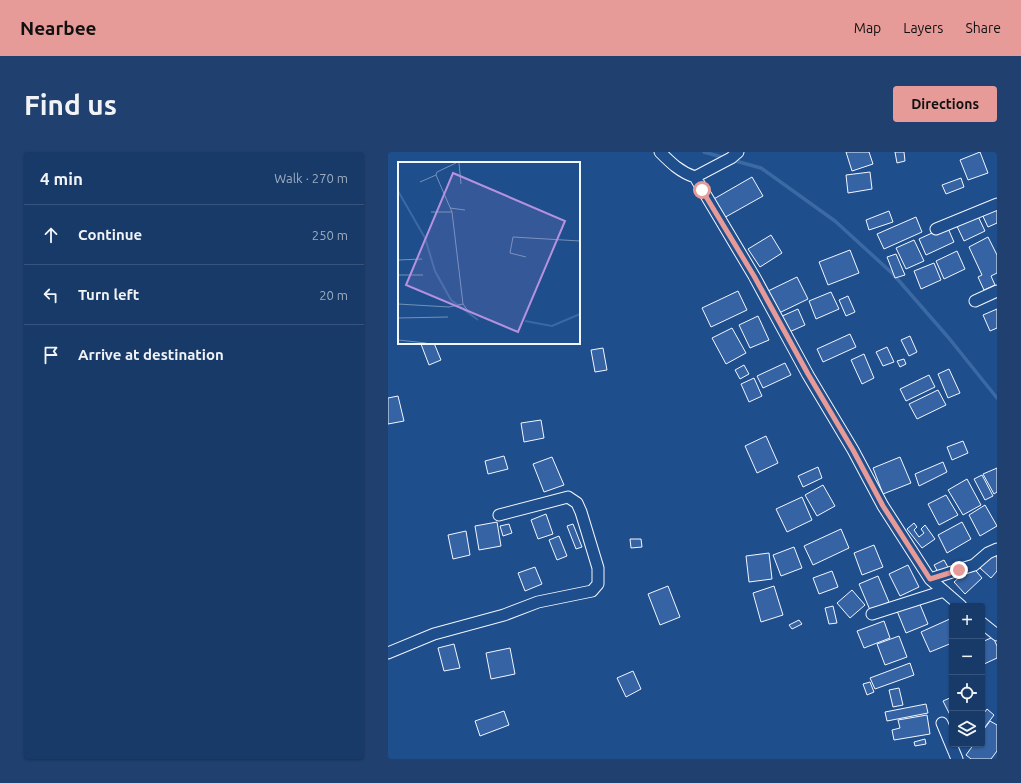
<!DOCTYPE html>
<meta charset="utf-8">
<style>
:root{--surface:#173a69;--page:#20416f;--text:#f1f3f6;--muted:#9eadc0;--line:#36547d;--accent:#e69b98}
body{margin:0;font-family:Ubuntu,sans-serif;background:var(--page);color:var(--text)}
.controls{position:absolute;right:12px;bottom:12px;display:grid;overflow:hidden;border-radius:4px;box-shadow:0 1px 3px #0004}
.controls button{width:36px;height:36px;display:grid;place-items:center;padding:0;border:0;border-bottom:1px solid var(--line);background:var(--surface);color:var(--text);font:20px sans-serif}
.stop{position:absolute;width:12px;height:12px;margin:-9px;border:3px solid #e69b98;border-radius:50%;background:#fff}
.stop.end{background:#e69b98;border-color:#fff;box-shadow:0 1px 4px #0008}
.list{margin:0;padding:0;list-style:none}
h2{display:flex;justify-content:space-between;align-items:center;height:52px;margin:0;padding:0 16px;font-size:17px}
h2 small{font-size:13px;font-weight:400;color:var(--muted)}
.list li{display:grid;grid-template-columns:26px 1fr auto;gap:12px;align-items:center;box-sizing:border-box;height:60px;padding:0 16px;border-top:1px solid var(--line)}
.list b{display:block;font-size:15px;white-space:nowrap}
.list em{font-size:13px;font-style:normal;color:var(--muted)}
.icon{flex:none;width:22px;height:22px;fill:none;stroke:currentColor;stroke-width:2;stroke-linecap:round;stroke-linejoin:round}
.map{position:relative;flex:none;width:609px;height:607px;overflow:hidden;border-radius:4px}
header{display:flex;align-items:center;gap:24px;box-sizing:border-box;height:56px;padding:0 20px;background:var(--accent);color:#111}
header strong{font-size:19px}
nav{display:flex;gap:22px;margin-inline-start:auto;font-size:14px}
.intro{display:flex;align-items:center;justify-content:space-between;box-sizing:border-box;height:96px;padding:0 24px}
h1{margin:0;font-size:28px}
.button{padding:10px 18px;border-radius:4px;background:var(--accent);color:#111;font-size:14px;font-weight:700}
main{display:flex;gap:24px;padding:0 24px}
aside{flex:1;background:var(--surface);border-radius:4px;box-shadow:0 1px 3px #0004}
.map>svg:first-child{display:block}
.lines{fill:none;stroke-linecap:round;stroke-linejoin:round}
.stream{stroke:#3b69a3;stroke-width:3.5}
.building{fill:#3563a3;stroke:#f2f6ff}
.street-casing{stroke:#f2f6ff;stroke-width:13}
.street{stroke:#1f4e8c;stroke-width:11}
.route{stroke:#e69b98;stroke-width:5}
.inset-river{fill:none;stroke:#3b69a3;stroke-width:2}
.inset-road{fill:none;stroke:#7391ba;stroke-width:1}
.view{fill:#b691df;fill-opacity:0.15;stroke:#b691df;stroke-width:2}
.inset-edge{fill:none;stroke:#f2f6ff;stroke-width:2}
</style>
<header>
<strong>Nearbee</strong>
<nav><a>Map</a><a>Layers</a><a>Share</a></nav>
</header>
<div class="intro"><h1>Find us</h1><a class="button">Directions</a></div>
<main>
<aside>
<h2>4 min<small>Walk · 270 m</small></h2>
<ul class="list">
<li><svg class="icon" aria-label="ahead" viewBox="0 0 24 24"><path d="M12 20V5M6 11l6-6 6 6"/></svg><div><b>Continue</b></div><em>250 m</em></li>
<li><svg class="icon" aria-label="left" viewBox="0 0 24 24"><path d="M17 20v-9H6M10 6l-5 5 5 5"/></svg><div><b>Turn left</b></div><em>20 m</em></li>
<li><svg class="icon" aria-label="arrive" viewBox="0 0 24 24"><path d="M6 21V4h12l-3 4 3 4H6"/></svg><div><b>Arrive at destination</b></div></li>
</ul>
</aside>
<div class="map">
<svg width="609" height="607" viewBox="0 0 609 607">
<rect width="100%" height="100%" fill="#1f4e8c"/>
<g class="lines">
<path class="stream" d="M 316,0 L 337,6
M 344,8 L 373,16 L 447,69 L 505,122 L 560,185 L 609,246"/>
</g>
<path class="building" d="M 458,0 L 481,0 L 485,12 L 464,19 Z
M 507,0 L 516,0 L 517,9 L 509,11 Z
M 592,0 L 600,21 L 580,28 L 572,8 Z
M 482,20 L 484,37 L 460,41 L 458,23 Z
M 364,25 L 375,44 L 334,67 L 324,48 Z
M 573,26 L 576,35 L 558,42 L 554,33 Z
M 609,50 L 609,71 L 600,75 L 592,58 Z
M 587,58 L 597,79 L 576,89 L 566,68 Z
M 501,59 L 505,70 L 481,78 L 478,68 Z
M 528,65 L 534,80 L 496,97 L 489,82 Z
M 559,74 L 566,90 L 538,103 L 531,87 Z
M 383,83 L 394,101 L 372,115 L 360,97 Z
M 600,85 L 609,103 L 609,121 L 603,124 L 607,133 L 596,138 L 590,125 L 594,123 L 581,95 Z
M 526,88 L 536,109 L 518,117 L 508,96 Z
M 462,98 L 471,121 L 440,133 L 431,110 Z
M 569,99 L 577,117 L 556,127 L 548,109 Z
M 508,102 L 517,123 L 507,126 L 499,105 Z
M 546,111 L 553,128 L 533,137 L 526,119 Z
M 409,125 L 420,147 L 391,161 L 380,139 Z
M 350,139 L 359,158 L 323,175 L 314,156 Z
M 443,140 L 451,157 L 428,167 L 421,149 Z
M 460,144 L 467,160 L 458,164 L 451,148 Z
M 410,157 L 417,173 L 399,181 L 392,165 Z
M 609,157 L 609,176 L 602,179 L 595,163 Z
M 370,164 L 381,188 L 362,196 L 351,173 Z
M 344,176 L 358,201 L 338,212 L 324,186 Z
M 462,182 L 468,195 L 435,210 L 429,197 Z
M 522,184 L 529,200 L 521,204 L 513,188 Z
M 35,191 L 46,191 L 53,208 L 41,213 L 33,192 Z
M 499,195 L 506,210 L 495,214 L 488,200 Z
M 215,196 L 219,218 L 207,220 L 203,198 Z
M 476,202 L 486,226 L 474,232 L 463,208 Z
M 516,207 L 518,212 L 512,215 L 509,209 Z
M 397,211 L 403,223 L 375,236 L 369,224 Z
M 356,213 L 361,222 L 352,227 L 347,218 Z
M 561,217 L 572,241 L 560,246 L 550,222 Z
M 541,223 L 547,235 L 518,249 L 512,237 Z
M 366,226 L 374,244 L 361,250 L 353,232 Z
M 550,238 L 558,253 L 529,267 L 521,252 Z
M 10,244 L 16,269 L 0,272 L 0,246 Z
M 153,268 L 156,286 L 136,290 L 133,271 Z
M 378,284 L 390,311 L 369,321 L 357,294 Z
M 575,289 L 580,301 L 564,308 L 559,295 Z
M 116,304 L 120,317 L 100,322 L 97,309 Z
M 164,305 L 176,333 L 156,340 L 145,312 Z
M 512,305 L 523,331 L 495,342 L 485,316 Z
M 555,310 L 559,320 L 531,334 L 527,322 Z
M 430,315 L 434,326 L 415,335 L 410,324 Z
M 609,316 L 609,340 L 606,342 L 595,322 Z
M 594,323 L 605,344 L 597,348 L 586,327 Z
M 579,327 L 593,353 L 575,363 L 560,338 Z
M 435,333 L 447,354 L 429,364 L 417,343 Z
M 558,343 L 570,363 L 551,373 L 540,352 Z
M 414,345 L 424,368 L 399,380 L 388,357 Z
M 597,353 L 609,374 L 592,384 L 581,363 Z
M 158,362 L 165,382 L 150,387 L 143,368 Z
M 109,370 L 113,394 L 91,398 L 87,374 Z
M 574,370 L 583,387 L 559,401 L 550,383 Z
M 526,371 L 529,375 L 526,378 L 531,385 L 536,381 L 533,377 L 537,373 L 547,387 L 534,396 L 519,377 Z
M 121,372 L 124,381 L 115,384 L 112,374 Z
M 185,372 L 194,395 L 188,397 L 179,374 Z
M 453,377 L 461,396 L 425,413 L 416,394 Z
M 78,379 L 82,403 L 65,407 L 60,383 Z
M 171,384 L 179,404 L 169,408 L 161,388 Z
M 242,387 L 253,387 L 254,395 L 243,396 Z
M 486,393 L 495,415 L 474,423 L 466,401 Z
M 406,395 L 414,416 L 393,424 L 385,403 Z
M 381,401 L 384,427 L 361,430 L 358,404 Z
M 605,402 L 609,405 L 609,419 L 603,426 L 592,416 Z
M 556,408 L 561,417 L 551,422 L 546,413 Z
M 520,413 L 531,435 L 512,444 L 501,422 Z
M 584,414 L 594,426 L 577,442 L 566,430 Z
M 147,415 L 154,432 L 137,439 L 130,421 Z
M 444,419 L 450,435 L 431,442 L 425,426 Z
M 490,424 L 501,450 L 482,458 L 471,432 Z
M 280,434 L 292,465 L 272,473 L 260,442 Z
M 386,434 L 395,463 L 373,470 L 365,441 Z
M 464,438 L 477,453 L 462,466 L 449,451 Z
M 531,450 L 540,472 L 518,481 L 509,459 Z
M 445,454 L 449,471 L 441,472 L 437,456 Z
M 564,466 L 564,491 L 542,500 L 533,480 Z
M 411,468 L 414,472 L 404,477 L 401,473 Z
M 496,469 L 502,486 L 476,496 L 469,479 Z
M 511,484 L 519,505 L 497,513 L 489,492 Z
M 605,485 L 609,494 L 609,506 L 594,513 L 594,490 Z
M 66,492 L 72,516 L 56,519 L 50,496 Z
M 122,496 L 127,522 L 103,527 L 98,501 Z
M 522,511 L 526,523 L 487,537 L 482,526 Z
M 245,519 L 253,537 L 238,545 L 229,526 Z
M 482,530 L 486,540 L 479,543 L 475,532 Z
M 511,536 L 515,553 L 505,555 L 501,538 Z
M 564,545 L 564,567 L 555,549 Z
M 538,552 L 540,561 L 499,569 L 497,560 Z
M 599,557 L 606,563 L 594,579 L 594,564 Z
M 116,559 L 121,573 L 92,584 L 87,569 Z
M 539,563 L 542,582 L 506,588 L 504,578 L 512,576 L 510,568 Z
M 602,569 L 609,573 L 609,599 L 603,607 L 583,607 L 578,603 L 586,592 L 594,592 L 594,580 Z
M 537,587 L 538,592 L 527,594 L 526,590 Z"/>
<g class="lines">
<defs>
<path id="street" d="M 272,0 C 283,11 292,20 307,25 L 366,124 L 420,223 L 465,298 L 495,354 L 542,427 L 573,454
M 307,25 L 343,6 L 350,0
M 548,77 L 609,52
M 587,149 L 609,139
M 542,427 L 586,413 L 600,401 L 609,397
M 484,462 L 556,439
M 594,471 L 609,483
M 0,501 L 46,482 L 116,463 L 150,450 L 204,439 L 210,432 L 210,416 L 193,360 L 189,351 L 180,345 L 111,363
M 554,571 L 569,607"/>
</defs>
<use href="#street" class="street-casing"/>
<use href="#street" class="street"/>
</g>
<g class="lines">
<path class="route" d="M 314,38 L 366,124 L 420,222 L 465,298 L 495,354 L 542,427 L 571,418"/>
</g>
<g transform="translate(10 10)">
<rect width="182" height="182" fill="#1f4e8c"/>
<path class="inset-river" d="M 0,29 L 27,76 L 37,109 L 53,138 L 80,158M 127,159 L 154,164 L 182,152"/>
<path class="inset-road" d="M 58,1 L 39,10 L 38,13 L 54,50 L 65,142 L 70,149M 61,1 L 63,22M 22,20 L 38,13M 52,46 L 67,48M 33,50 L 54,50M 128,95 L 112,91 L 115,75 L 182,79M 0,98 L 24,97M 0,113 L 25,113M 0,142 L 51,145 L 65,142M 0,156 L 50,155M 0,178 L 28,181"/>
<path class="view" d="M 55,11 L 167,59 L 120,170 L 8,123 Z"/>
<rect width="182" height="182" class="inset-edge"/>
</g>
</svg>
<div class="controls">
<button>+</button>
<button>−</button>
<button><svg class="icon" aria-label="locate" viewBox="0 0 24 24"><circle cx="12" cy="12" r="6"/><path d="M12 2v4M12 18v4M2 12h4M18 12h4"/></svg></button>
<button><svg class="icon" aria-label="layers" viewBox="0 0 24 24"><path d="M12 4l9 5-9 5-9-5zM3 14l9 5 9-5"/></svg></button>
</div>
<div class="stop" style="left:314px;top:38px"></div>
<div class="stop end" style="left:571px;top:418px"></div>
</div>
</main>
